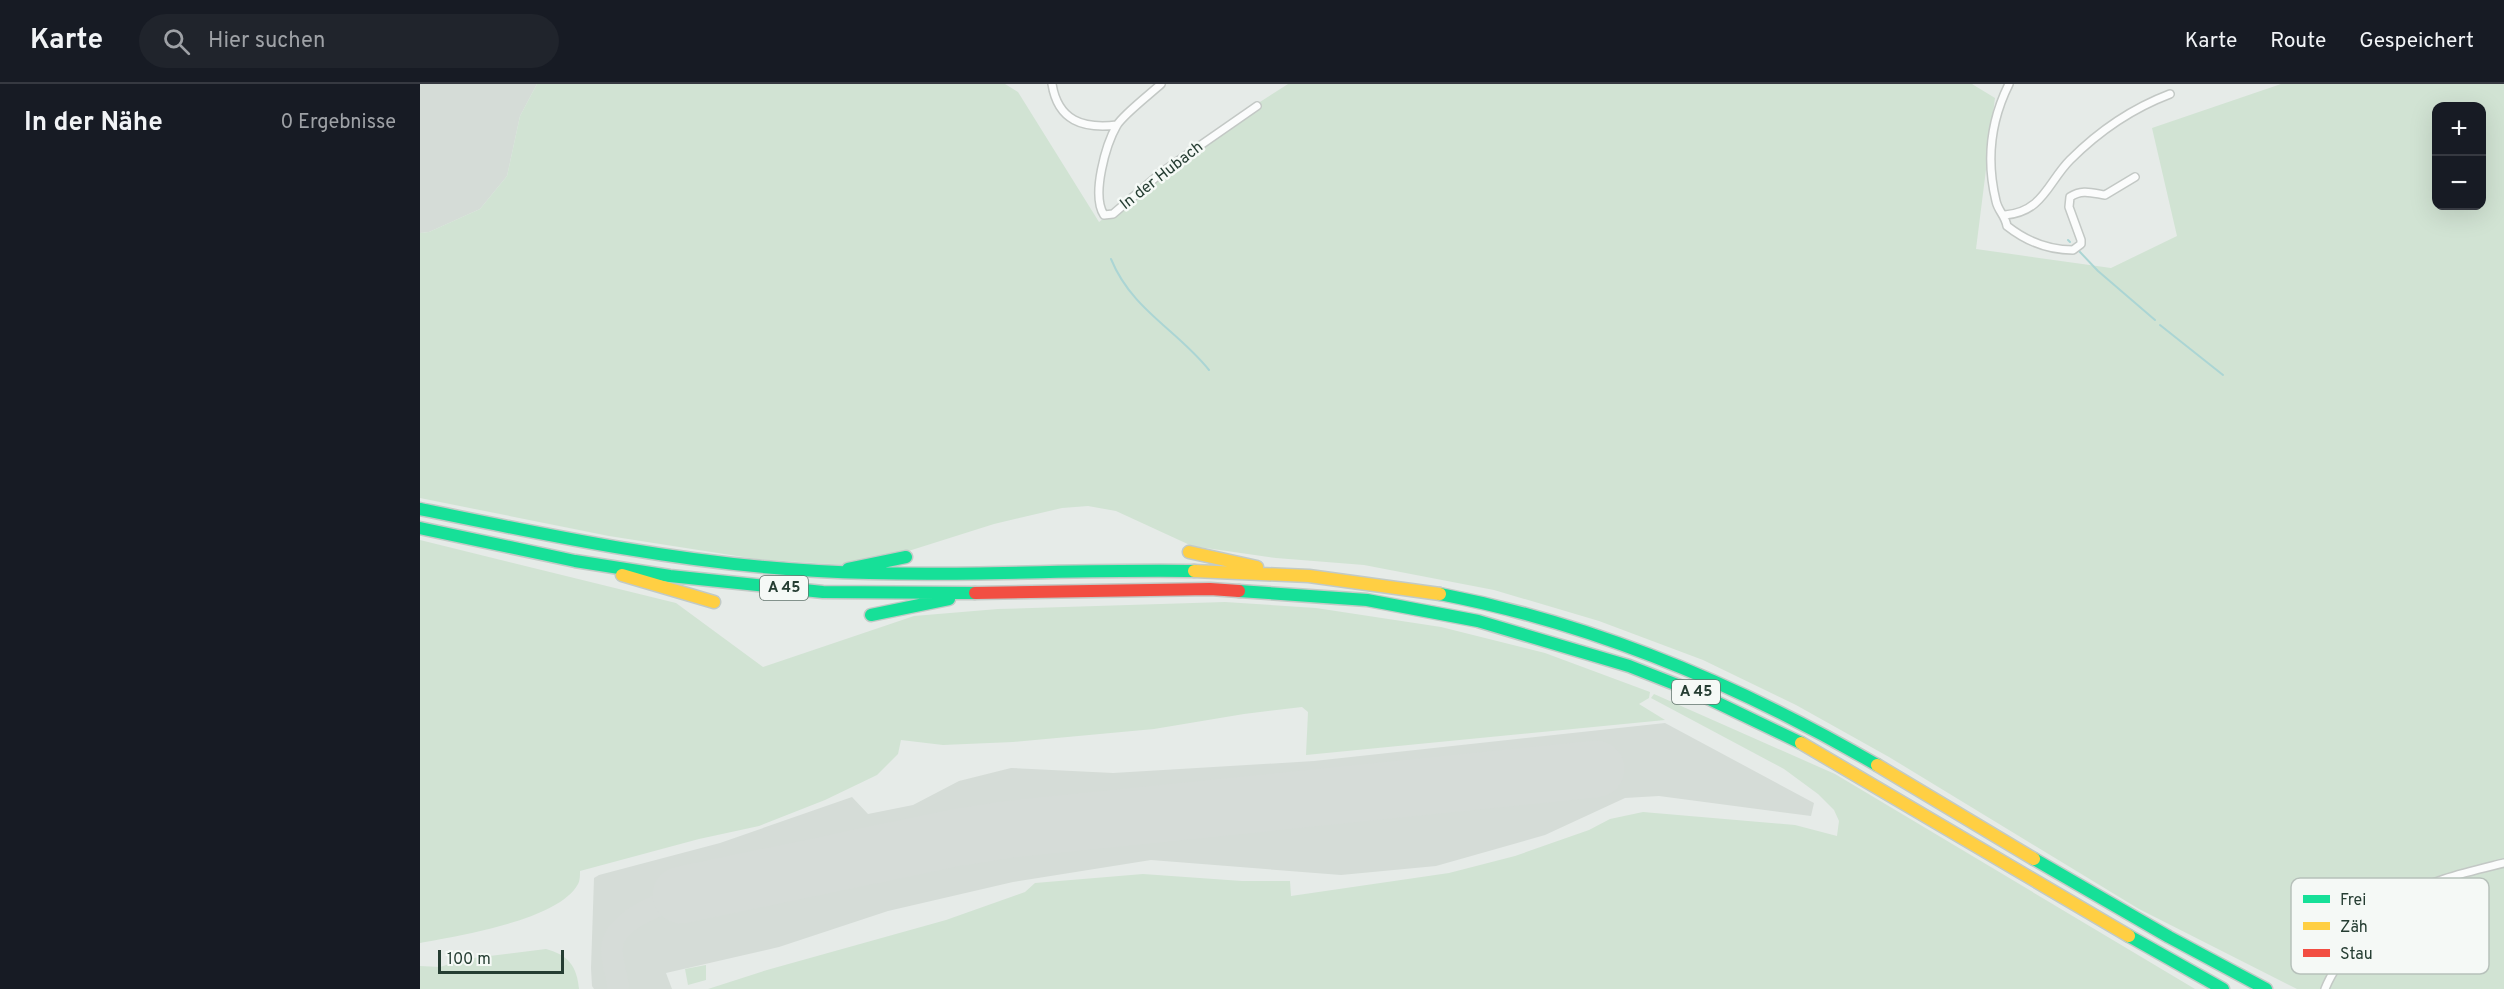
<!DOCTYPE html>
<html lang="de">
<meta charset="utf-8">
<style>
:root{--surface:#171b24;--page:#20242c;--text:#f1f3f6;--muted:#9ea1a6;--line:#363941}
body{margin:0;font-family:Overpass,sans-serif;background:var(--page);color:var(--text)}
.controls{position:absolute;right:18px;top:18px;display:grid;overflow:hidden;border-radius:12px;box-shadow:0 6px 24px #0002}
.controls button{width:54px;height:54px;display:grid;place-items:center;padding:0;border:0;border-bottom:2px solid var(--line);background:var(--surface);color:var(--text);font:30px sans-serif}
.scale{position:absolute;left:18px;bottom:15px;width:126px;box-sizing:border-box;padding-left:6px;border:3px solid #253d32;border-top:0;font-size:16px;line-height:21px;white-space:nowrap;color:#253d32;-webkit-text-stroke:4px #f5f9f6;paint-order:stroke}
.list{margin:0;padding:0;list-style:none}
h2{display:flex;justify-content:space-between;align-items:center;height:78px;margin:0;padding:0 24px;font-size:26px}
h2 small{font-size:20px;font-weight:400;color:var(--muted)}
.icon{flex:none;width:33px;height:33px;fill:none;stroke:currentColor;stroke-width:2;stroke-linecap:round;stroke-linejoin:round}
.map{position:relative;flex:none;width:2084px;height:905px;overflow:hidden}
header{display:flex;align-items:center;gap:36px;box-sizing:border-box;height:84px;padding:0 30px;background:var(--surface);border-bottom:2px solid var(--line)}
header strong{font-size:28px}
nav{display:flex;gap:33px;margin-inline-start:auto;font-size:21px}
.search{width:420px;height:54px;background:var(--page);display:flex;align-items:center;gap:15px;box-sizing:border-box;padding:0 21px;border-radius:33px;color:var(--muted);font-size:22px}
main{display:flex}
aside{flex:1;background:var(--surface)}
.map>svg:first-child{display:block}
.built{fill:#d5dcd7}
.green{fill:#d1e3d3;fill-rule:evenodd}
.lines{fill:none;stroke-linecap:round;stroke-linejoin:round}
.stream{stroke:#abd5d4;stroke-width:2}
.taxiway{stroke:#d6dcd8;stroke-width:22}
.runway{stroke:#d6dcd8;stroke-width:57}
.street-casing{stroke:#c3c8c5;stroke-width:10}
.fast-casing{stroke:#c2cac6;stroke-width:15}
.slow-casing{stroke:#c2cac6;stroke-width:15}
.jam-casing{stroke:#c2cac6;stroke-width:15}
.street{stroke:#fbfcfc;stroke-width:7}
.fast{stroke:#16e098;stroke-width:12}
.slow{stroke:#ffcf43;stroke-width:12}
.jam{stroke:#f24e42;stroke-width:12}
.labels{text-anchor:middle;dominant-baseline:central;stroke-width:5;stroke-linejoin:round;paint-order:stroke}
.shield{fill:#f5f9f6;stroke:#63756d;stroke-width:1.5}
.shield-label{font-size:15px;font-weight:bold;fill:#253d32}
.street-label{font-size:16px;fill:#253d32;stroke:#f5f9f6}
.key{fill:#f5f9f6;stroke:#b7c1bb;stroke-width:1.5}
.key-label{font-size:16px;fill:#253d32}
</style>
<header>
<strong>Karte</strong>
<div class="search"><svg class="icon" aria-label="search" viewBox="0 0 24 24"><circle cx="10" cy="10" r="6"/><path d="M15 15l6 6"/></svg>Hier suchen</div>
<nav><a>Karte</a><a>Route</a><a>Gespeichert</a></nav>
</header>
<main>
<aside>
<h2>In der Nähe<small>0 Ergebnisse</small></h2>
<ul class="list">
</ul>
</aside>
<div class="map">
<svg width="2084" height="905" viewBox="0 0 2084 905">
<rect width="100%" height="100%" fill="#e6ebe8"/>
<path class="built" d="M 0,0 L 117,0 L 100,32 L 87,92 L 60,125 L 9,148 L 0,149 Z
M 1245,639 L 1394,719 L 1391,732 L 1239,712 L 1205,714 L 1125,751 L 1016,782 L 921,791 L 731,776 L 593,798 L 468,827 L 359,863 L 246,889 L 252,905 L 174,905 L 172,902 L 171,884 L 174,794 L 179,791 L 300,759 L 432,713 L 448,730 L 493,721 L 539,697 L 591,684 L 693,689 L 894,677 Z"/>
<path class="green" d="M 117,0 L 585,0 L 598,8 L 679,138 L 804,41 L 868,0 L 1552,0 L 1575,14 L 1556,165 L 1691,184 L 1757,152 L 1732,44 L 1861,0 L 2084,0 L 2084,905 L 1877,905 L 1719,825 L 1469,673 L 1376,621 L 1283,576 L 1179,537 L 1074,506 L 944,481 L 856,474 L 772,462 L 696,427 L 668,422 L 642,424 L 574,440 L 441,482 L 336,475 L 189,452 L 0,414 L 0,149 L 9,148 L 60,125 L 87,92 L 100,32 ZM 2016,22 L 2062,22 L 2062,122 L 2016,122 Z
M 0,456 L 256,519 L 343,583 L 494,532 L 578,525 L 805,518 L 896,524 L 1021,543 L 1125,569 L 1230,608 L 1229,614 L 1219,620 L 1245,636 L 886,671 L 888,628 L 882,623 L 824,630 L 734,645 L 593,658 L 523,661 L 481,656 L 478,670 L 457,691 L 405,716 L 339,742 L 279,755 L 160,787 C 160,791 160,797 158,800 C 139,836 38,852 0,859 Z
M 1234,610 L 1415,690 L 1775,905 L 288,905 L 347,886 L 526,836 L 605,808 L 615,799 L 723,790 L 822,797 L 870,797 L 871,812 L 1029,789 L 1095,772 L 1169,746 L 1190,735 L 1223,728 L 1375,741 L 1417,752 L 1419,737 L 1414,726 L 1398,710 L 1364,685 L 1231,614 Z
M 126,865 C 148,871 157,882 159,905 L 0,905 L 0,882 L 20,883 L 45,875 Z
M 286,881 L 286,896 L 268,901 L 265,885 Z"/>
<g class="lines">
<path class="stream" d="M 1648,156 L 1650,158
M 1659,167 L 1678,187 L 1735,236
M 691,175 C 712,226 756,245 789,286
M 1740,241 L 1803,291"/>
<path class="taxiway" d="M 198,901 C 196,889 191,875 192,863 C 194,836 240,821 261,811"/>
<path class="runway" d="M 261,811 L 534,754 L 591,745 L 1176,685"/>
<defs>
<path id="street" d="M 632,0 C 638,37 663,45 697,41
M 741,0 C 730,10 704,30 697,41 C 686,60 671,111 684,131 L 693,130 L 742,88 L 837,22
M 1589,0 C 1570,38 1566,76 1576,117 C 1578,127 1585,131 1587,142 C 1606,157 1629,166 1653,166 L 1661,160 L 1661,156 L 1649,123 L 1650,113 C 1662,105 1672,109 1685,111 L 1715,93
M 1585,131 C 1623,128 1628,98 1650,76 C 1678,48 1713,24 1750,10
M 1905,905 C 1912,887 1925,870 1938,855 C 1950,841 1963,826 1978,816 C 2010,796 2048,788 2084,779"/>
<path id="fast" d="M 0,425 C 131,452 264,480 398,487 C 523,494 648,485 774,487
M 0,444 L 155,477 L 250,492 L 403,508 L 555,509
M 428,485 L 486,473
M 819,507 L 947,516 L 1058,537 L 1209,582 L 1275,608 L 1381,659
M 1020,510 C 1175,540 1321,602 1457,681
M 451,531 L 529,515
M 1614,775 L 1749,853 L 1846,905
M 1709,852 L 1803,905"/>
<path id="slow" d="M 769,468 L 837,483
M 774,487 L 889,492 L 1020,510
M 202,491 L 294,518
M 1381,659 L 1709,852
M 1457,681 L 1614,775"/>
<path id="jam" d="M 555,509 L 790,505 L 819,507"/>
</defs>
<use href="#street" class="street-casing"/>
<use href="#fast" class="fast-casing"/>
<use href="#slow" class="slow-casing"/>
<use href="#jam" class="jam-casing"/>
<use href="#street" class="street"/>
<use href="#fast" class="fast"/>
<use href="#slow" class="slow"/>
<use href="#jam" class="jam"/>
</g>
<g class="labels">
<g class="shield">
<rect x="340" y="492" width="48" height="24" rx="4.5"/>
<rect x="1252" y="596" width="48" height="24" rx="4.5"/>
</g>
<g class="shield-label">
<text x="364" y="504">A 45</text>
<text x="1276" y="608">A 45</text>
</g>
<g class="street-label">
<text transform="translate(742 92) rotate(-38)">In der Hubach</text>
</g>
</g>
<rect x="1871" y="794" width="198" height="96" rx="9" class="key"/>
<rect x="1883" y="811" width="27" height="8" fill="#16e098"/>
<rect x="1883" y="838" width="27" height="8" fill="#ffcf43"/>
<rect x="1883" y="865" width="27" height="8" fill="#f24e42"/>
<g class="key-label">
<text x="1920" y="821">Frei</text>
<text x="1920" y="848">Zäh</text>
<text x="1920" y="875">Stau</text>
</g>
</svg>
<div class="controls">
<button>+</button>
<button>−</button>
</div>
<div class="scale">100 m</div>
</div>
</main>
